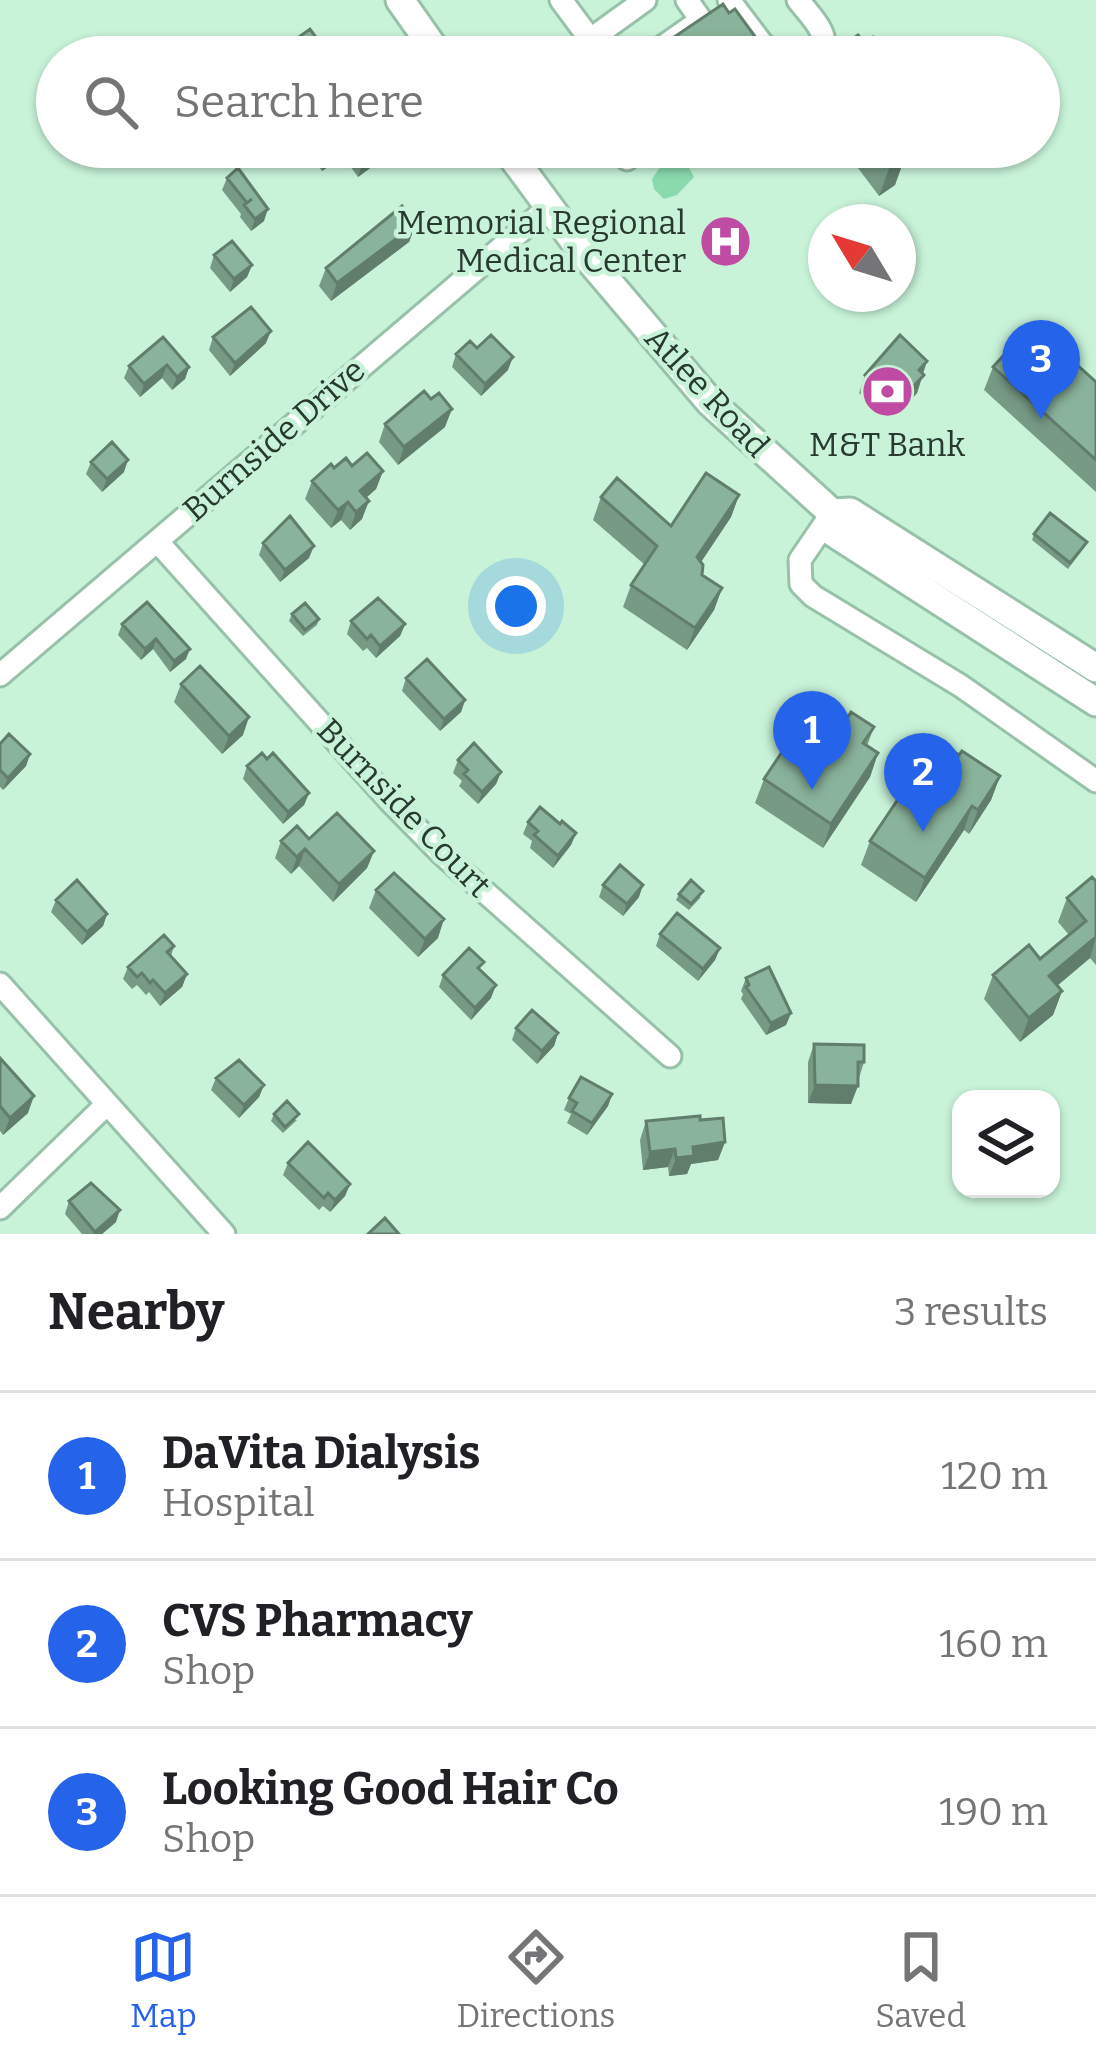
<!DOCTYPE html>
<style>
:root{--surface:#fff;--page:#f2f2f2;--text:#202124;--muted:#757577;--line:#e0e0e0;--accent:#2563eb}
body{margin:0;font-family:Bitter,serif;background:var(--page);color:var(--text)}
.controls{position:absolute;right:36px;bottom:36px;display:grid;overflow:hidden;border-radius:24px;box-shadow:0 3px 9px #0004}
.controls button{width:108px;height:108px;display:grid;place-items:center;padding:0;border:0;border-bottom:3px solid var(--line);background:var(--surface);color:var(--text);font:60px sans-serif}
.compass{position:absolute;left:808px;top:204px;width:108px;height:108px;border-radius:50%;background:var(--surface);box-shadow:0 3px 9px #0004;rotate:308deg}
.you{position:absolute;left:516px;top:606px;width:42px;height:42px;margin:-30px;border:9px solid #fff;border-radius:50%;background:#1a73e8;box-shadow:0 0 0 18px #1a73e833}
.badge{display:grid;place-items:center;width:78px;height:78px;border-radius:50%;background:var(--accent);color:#fff;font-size:39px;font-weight:700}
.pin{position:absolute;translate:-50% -99px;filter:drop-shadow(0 3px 6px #0008)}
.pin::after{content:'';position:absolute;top:63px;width:42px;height:36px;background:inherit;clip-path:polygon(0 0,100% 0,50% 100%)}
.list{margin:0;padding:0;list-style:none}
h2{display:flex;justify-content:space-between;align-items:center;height:156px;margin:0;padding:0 48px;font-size:51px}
h2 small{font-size:39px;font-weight:400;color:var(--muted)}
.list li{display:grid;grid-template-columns:78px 1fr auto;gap:36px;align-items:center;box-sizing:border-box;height:168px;padding:0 48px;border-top:3px solid var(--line)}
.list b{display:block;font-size:45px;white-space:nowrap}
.list p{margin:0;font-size:39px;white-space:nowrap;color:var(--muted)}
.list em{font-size:39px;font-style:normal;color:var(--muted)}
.icon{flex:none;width:66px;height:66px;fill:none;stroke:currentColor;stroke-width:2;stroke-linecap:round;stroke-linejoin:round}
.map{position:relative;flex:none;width:1096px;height:1234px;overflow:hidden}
.search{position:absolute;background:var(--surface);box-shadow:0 3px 9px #0004;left:36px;right:36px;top:36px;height:132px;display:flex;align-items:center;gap:30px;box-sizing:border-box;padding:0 42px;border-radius:66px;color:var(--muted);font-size:45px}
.sheet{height:660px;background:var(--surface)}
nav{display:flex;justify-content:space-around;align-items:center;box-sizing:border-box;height:168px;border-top:3px solid var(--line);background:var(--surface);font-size:33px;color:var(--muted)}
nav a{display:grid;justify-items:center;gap:6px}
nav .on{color:var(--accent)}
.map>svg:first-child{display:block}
.green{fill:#8bdaae}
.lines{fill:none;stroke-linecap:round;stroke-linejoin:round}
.minor-casing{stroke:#97c1a8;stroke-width:27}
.major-casing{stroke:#97c1a8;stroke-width:33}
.minor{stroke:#fff;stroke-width:21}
.major{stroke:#fff;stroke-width:27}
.wall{fill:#779a85}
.shaded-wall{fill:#617d6c}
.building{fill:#8ab39b;stroke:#617d6c;stroke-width:3}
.labels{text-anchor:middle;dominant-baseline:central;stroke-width:9;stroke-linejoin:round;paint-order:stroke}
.poi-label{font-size:33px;fill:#28392f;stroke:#c8f3d9;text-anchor:end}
.street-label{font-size:33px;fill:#28392f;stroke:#c8f3d9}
</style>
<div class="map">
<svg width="1096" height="1234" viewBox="0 0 1096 1234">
<rect width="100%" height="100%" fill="#c8f3d9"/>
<path class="green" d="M 683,157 L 694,177 L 677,195 L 664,199 L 654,189 L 652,179 L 663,163 Z"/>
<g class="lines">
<defs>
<path id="minor" d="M 561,0 L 590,39
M 729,0 L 772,57
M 798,0 C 812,18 831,34 822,57
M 566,57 L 645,0
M 648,57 L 701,20 L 687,0
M 618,147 L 627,159
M 832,513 L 800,560 L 801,584 L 813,596 L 961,686 L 1096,781
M 157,541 L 390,801 L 442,854 L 670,1056
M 0,675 L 549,207
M 0,984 L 224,1234
M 0,1208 L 107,1104"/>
<path id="major" d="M 400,0 L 440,57
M 505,147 L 581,250 L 710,402 L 832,513 L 834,533 L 1096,702
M 832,513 L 850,512 L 1096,668"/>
</defs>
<use href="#minor" class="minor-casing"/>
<use href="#major" class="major-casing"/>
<use href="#minor" class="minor"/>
<use href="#major" class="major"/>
</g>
<path class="wall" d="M 289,44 L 330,57 L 285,57 Z
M 309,147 L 383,147 L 377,163 L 358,177 L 343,156 L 322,171 L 307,150 Z
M 675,147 L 697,147 L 683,157 Z
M 829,147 L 904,147 L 895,185 L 879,196 L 843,148 L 835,154 Z
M 227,178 L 264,221 L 251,231 L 240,217 L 241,214 L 222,190 Z
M 416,224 L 409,242 L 331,301 L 319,286 L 326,268 Z
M 214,255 L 252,265 L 247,277 L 230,292 L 210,268 Z
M 163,337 L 189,367 L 185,379 L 172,390 L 162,378 L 140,397 L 124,378 L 129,366 Z
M 213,337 L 266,343 L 230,376 L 209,350 Z
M 456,354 L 508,370 L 481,396 L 452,367 Z
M 993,367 L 1096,382 L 1096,492 L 984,390 Z
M 923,374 L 917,393 L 901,411 L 897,406 L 888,416 L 859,393 L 865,375 Z
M 385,424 L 445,427 L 398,465 L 379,442 Z
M 91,462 L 124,472 L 102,492 L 86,474 Z
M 352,466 L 383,471 L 376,489 L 366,498 L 362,519 L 350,530 L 341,520 L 331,528 L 305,499 L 312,481 L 334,468 Z
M 739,495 L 731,517 L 701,562 L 702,575 L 722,588 L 714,610 L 687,650 L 623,607 L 631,585 L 645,565 L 593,520 L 601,497 L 671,526 Z
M 1034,534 L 1087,542 L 1084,548 L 1068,569 L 1032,540 Z
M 263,543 L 309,558 L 280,582 L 259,555 Z
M 147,602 L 186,659 L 170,672 L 153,649 L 141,660 L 118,635 L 122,624 Z
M 292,614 L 319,619 L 317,625 L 303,636 L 289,621 Z
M 351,621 L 405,624 L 400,636 L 376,658 L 367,648 L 363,651 L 347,634 Z
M 406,678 L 465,700 L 461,712 L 440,731 L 402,691 Z
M 181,684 L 243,735 L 222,754 L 174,702 Z
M 842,727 L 874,727 L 867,746 L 878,753 L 870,777 L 823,848 L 755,803 L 764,779 Z
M 0,744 L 30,754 L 26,766 L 3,790 L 0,787 Z
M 959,755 L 1000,776 L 991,800 L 969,834 L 964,830 L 916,902 L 861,865 L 870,841 Z
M 458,760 L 501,772 L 496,784 L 478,804 L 459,786 L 462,781 L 453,773 Z
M 247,766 L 309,793 L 304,805 L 283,824 L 243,779 Z
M 528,822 L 560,824 L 576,833 L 571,845 L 553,868 L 530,848 L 532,841 L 523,834 Z
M 309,839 L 374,851 L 367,868 L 333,902 L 299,866 L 291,874 L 275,858 L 281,841 Z
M 1096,881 L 1096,965 L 1090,958 L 1057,986 L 1062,991 L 1053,1015 L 1020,1042 L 984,999 L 993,975 L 1040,959 L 1069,935 L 1058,922 L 1067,898 Z
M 603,885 L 639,897 L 623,916 L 599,897 Z
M 376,890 L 438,938 L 418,957 L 369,908 Z
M 679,894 L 701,897 L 689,910 L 676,900 Z
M 56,900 L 107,914 L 103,926 L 82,945 L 51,912 Z
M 660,934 L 720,948 L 715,960 L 698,981 L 656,946 Z
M 174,946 L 171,956 L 187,974 L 182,987 L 160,1006 L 149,992 L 146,995 L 137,985 L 132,989 L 123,979 L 128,967 Z
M 443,975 L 491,998 L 471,1020 L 439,987 Z
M 746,978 L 791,1013 L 786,1025 L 766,1035 L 741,999 L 743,994 L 741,991 Z
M 516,1028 L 558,1033 L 554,1046 L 537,1064 L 512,1040 Z
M 814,1044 L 864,1062 L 851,1104 L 808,1103 L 808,1062 Z
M 0,1058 L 28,1113 L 3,1135 L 0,1131 Z
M 216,1078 L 264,1085 L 259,1097 L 239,1118 L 211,1090 Z
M 612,1094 L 608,1106 L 587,1135 L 567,1123 L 571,1114 L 564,1110 L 569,1098 Z
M 274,1114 L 297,1120 L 283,1133 L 271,1121 Z
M 700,1120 L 725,1142 L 718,1160 L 691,1164 L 687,1174 L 669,1176 L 668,1167 L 643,1170 L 640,1140 L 646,1121 Z
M 288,1163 L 350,1184 L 345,1196 L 330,1212 L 323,1206 L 319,1210 L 283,1175 Z
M 69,1201 L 116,1222 L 102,1234 L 82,1234 L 65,1214 Z"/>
<path class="shaded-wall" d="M 336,147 L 346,147 L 343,156 L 322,171 L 329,153 Z
M 380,147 L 383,147 L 377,163 L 358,177 L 364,159 Z
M 687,147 L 697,147 L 683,157 Z
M 907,152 L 895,185 L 879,196 L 891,163 Z
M 268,209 L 264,221 L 251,231 L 255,219 Z
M 416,224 L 409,242 L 331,301 L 337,283 Z
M 252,265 L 247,277 L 230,292 L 234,279 Z
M 271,331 L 266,343 L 230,376 L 235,363 Z
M 513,357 L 508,370 L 481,396 L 485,384 Z
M 927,361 L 917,393 L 901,411 L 919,370 Z
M 167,365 L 162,378 L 140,397 L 144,384 Z
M 189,367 L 185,379 L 172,390 L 177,377 Z
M 904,388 L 897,406 L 888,416 L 894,398 Z
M 452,409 L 445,427 L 398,465 L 404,447 Z
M 128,460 L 124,472 L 102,492 L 107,479 Z
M 383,471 L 376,489 L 353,509 L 360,491 Z
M 739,495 L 731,517 L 689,580 L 697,557 Z
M 369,501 L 362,519 L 350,530 L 356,512 Z
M 348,502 L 341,520 L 331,528 L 338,510 Z
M 314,546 L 309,558 L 280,582 L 285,570 Z
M 722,588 L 714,610 L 687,650 L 695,628 Z
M 405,624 L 400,636 L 376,658 L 380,646 Z
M 156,639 L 153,649 L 141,660 L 145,649 Z
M 190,649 L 186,659 L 170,672 L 174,661 Z
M 465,700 L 461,712 L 440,731 L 444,719 Z
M 249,717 L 243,735 L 222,754 L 229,736 Z
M 878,753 L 870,777 L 823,848 L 831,824 Z
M 30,754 L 26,766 L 3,790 L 8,778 Z
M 501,772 L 496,784 L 478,804 L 482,792 Z
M 1000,776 L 991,800 L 969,834 L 978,810 Z
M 309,793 L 304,805 L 283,824 L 288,812 Z
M 972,806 L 964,830 L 916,902 L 925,878 Z
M 576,833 L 571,845 L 553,868 L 558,856 Z
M 305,849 L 299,866 L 291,874 L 297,857 Z
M 374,851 L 367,868 L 333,902 L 339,884 Z
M 643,885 L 639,897 L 623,916 L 627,904 Z
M 107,914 L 103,926 L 82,945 L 87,932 Z
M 444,919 L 438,938 L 418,957 L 425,939 Z
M 1096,937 L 1090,958 L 1040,1000 L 1049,976 Z
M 720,948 L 715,960 L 698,981 L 703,969 Z
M 187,974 L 182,987 L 160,1006 L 165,993 Z
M 496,985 L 491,998 L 471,1020 L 475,1008 Z
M 1062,991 L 1053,1015 L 1020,1042 L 1029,1018 Z
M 791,1013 L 786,1025 L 766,1035 L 771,1023 Z
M 558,1033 L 554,1046 L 537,1064 L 542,1051 Z
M 264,1085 L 259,1097 L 239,1118 L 244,1105 Z
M 815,1085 L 858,1086 L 851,1104 L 808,1103 Z
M 612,1094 L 608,1106 L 587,1135 L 592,1123 Z
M 34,1096 L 28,1113 L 3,1135 L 10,1118 Z
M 725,1142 L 718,1160 L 691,1164 L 687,1174 L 669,1176 L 676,1158 L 693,1147 Z
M 675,1149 L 668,1167 L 643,1170 L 650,1152 Z
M 350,1184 L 345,1196 L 330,1212 L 335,1200 Z
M 120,1210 L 116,1222 L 102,1234 L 94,1234 Z"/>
<path class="building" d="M 723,4 L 729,13 L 735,9 L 762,46 L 757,49 L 762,57 L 646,56 Z
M 310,29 L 330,57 L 299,57 L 289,44 Z
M 858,35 L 865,43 L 873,37 L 888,57 L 827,57 Z
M 356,147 L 380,147 L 364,159 Z
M 879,147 L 903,147 L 907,152 L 891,163 Z
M 238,168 L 268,209 L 255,219 L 244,205 L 252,199 L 247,203 L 227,178 Z
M 402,206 L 416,224 L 337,283 L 326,268 Z
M 232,241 L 252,265 L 234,279 L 214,255 Z
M 251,307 L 271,331 L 235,363 L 213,337 Z
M 1032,324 L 1096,382 L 1096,460 L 993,367 Z
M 491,335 L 513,357 L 485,384 L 456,354 L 470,341 L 477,348 Z
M 900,335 L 927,361 L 919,370 L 924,375 L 908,392 L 904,388 L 894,398 L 865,375 Z
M 163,337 L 189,367 L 177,377 L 167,365 L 144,384 L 129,366 Z
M 424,391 L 431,399 L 439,393 L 452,409 L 404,447 L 385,424 Z
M 112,442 L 128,460 L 107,479 L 91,462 Z
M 367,453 L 383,471 L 360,491 L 369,501 L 356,512 L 348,502 L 338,510 L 312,481 L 331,464 L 334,468 L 346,458 L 352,466 Z
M 706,473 L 739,495 L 697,557 L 703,565 L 702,575 L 722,588 L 695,628 L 631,585 L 657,546 L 601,497 L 617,478 L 671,526 Z
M 1050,513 L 1087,542 L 1070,563 L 1034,534 Z
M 290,516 L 314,546 L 285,570 L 263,543 Z
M 378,598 L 405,624 L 380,646 L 371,635 L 367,639 L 351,621 Z
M 147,602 L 190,649 L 174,661 L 156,639 L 145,649 L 122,624 Z
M 305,603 L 319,619 L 305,630 L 292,614 Z
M 427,659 L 465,700 L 444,719 L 406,678 Z
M 200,666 L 249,717 L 229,736 L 181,684 Z
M 812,707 L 842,727 L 851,712 L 874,727 L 863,743 L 878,753 L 831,824 L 764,779 Z
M 9,734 L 30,754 L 8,778 L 0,770 L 0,744 Z
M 937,741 L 959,755 L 962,751 L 1000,776 L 978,810 L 972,806 L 925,878 L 870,841 Z
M 474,743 L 501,772 L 482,792 L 464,774 L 468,770 L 458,760 Z
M 262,753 L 267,759 L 273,753 L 309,793 L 288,812 L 247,766 Z
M 540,807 L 560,824 L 562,821 L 576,833 L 558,856 L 534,835 L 538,831 L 528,822 Z
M 337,813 L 374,851 L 339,884 L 305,849 L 297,857 L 281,841 L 297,826 L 309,839 Z
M 620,865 L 643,885 L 627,904 L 603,885 Z
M 394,873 L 444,919 L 425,939 L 376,890 Z
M 1092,877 L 1096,881 L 1096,937 L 1049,976 L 1062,991 L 1029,1018 L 993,975 L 1029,945 L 1040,959 L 1086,921 L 1067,898 Z
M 77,880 L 107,914 L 87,932 L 56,900 Z
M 691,880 L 703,891 L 691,904 L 679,894 Z
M 677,913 L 720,948 L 703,969 L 660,934 Z
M 164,935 L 174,946 L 167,952 L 187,974 L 165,993 L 153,980 L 150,983 L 142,973 L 137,977 L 128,967 Z
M 469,948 L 484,962 L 478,968 L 496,985 L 475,1008 L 443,975 Z
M 769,967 L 791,1013 L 771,1023 L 746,987 L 749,985 L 746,978 Z
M 532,1010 L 558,1033 L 542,1051 L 516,1028 Z
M 814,1044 L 864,1045 L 864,1062 L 858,1062 L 858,1086 L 815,1085 Z
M 0,1058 L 34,1096 L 10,1118 L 0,1106 Z
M 239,1060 L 264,1085 L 244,1105 L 216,1078 Z
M 581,1077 L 612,1094 L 592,1123 L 572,1111 L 577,1103 L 569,1098 Z
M 287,1101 L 299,1114 L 285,1127 L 274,1114 Z
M 700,1116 L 700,1120 L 723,1118 L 725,1142 L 693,1147 L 694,1156 L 676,1158 L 675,1149 L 650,1152 L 646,1121 Z
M 308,1142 L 350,1184 L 335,1200 L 328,1193 L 324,1198 L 288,1163 Z
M 91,1183 L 120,1210 L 95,1232 L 69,1201 Z
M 385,1218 L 399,1234 L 368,1234 Z"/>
<defs>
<symbol id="hospital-disc" viewBox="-11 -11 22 22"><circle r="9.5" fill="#c04ba2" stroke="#c8f3d9"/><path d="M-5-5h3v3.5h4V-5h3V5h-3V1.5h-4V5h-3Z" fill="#fff"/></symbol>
<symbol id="bank-disc" viewBox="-11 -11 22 22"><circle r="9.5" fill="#c04ba2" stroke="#c8f3d9"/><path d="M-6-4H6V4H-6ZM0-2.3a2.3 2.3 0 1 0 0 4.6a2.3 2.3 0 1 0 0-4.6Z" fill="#fff"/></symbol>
</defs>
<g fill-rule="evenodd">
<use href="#hospital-disc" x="696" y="212" width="59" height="59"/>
<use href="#bank-disc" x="858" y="362" width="59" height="59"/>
</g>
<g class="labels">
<g class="poi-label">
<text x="686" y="223">Memorial Regional<tspan x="686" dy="38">Medical Center</tspan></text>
<text x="887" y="445" text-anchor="middle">M&amp;T Bank</text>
</g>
<g class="street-label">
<text transform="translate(707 392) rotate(47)">Atlee Road</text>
<text transform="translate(274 440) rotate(-41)">Burnside Drive</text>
<text transform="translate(404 808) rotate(46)">Burnside Court</text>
</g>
</g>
</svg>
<div class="controls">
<button><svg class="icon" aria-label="layers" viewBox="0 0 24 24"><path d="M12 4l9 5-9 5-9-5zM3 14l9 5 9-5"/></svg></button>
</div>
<svg class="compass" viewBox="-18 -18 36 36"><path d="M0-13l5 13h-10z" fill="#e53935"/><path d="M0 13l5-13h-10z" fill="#757577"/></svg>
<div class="you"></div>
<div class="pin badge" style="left:812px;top:790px">1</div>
<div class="pin badge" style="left:923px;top:832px">2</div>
<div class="pin badge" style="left:1041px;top:419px">3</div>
<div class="search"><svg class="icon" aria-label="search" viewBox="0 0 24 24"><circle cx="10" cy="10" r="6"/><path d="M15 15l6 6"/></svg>Search here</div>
</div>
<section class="sheet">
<h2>Nearby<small>3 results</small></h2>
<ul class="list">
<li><span class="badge">1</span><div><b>DaVita Dialysis</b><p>Hospital</p></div><em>120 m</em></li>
<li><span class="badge">2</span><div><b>CVS Pharmacy</b><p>Shop</p></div><em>160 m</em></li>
<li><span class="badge">3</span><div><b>Looking Good Hair Co</b><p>Shop</p></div><em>190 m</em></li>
</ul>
</section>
<nav>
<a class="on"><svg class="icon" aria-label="map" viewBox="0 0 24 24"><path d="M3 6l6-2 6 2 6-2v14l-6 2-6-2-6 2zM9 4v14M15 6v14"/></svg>Map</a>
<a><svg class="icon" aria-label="directions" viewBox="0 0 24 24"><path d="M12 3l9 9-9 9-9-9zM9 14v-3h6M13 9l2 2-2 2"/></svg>Directions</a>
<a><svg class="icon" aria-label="saved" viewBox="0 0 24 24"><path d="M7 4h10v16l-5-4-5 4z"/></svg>Saved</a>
</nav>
